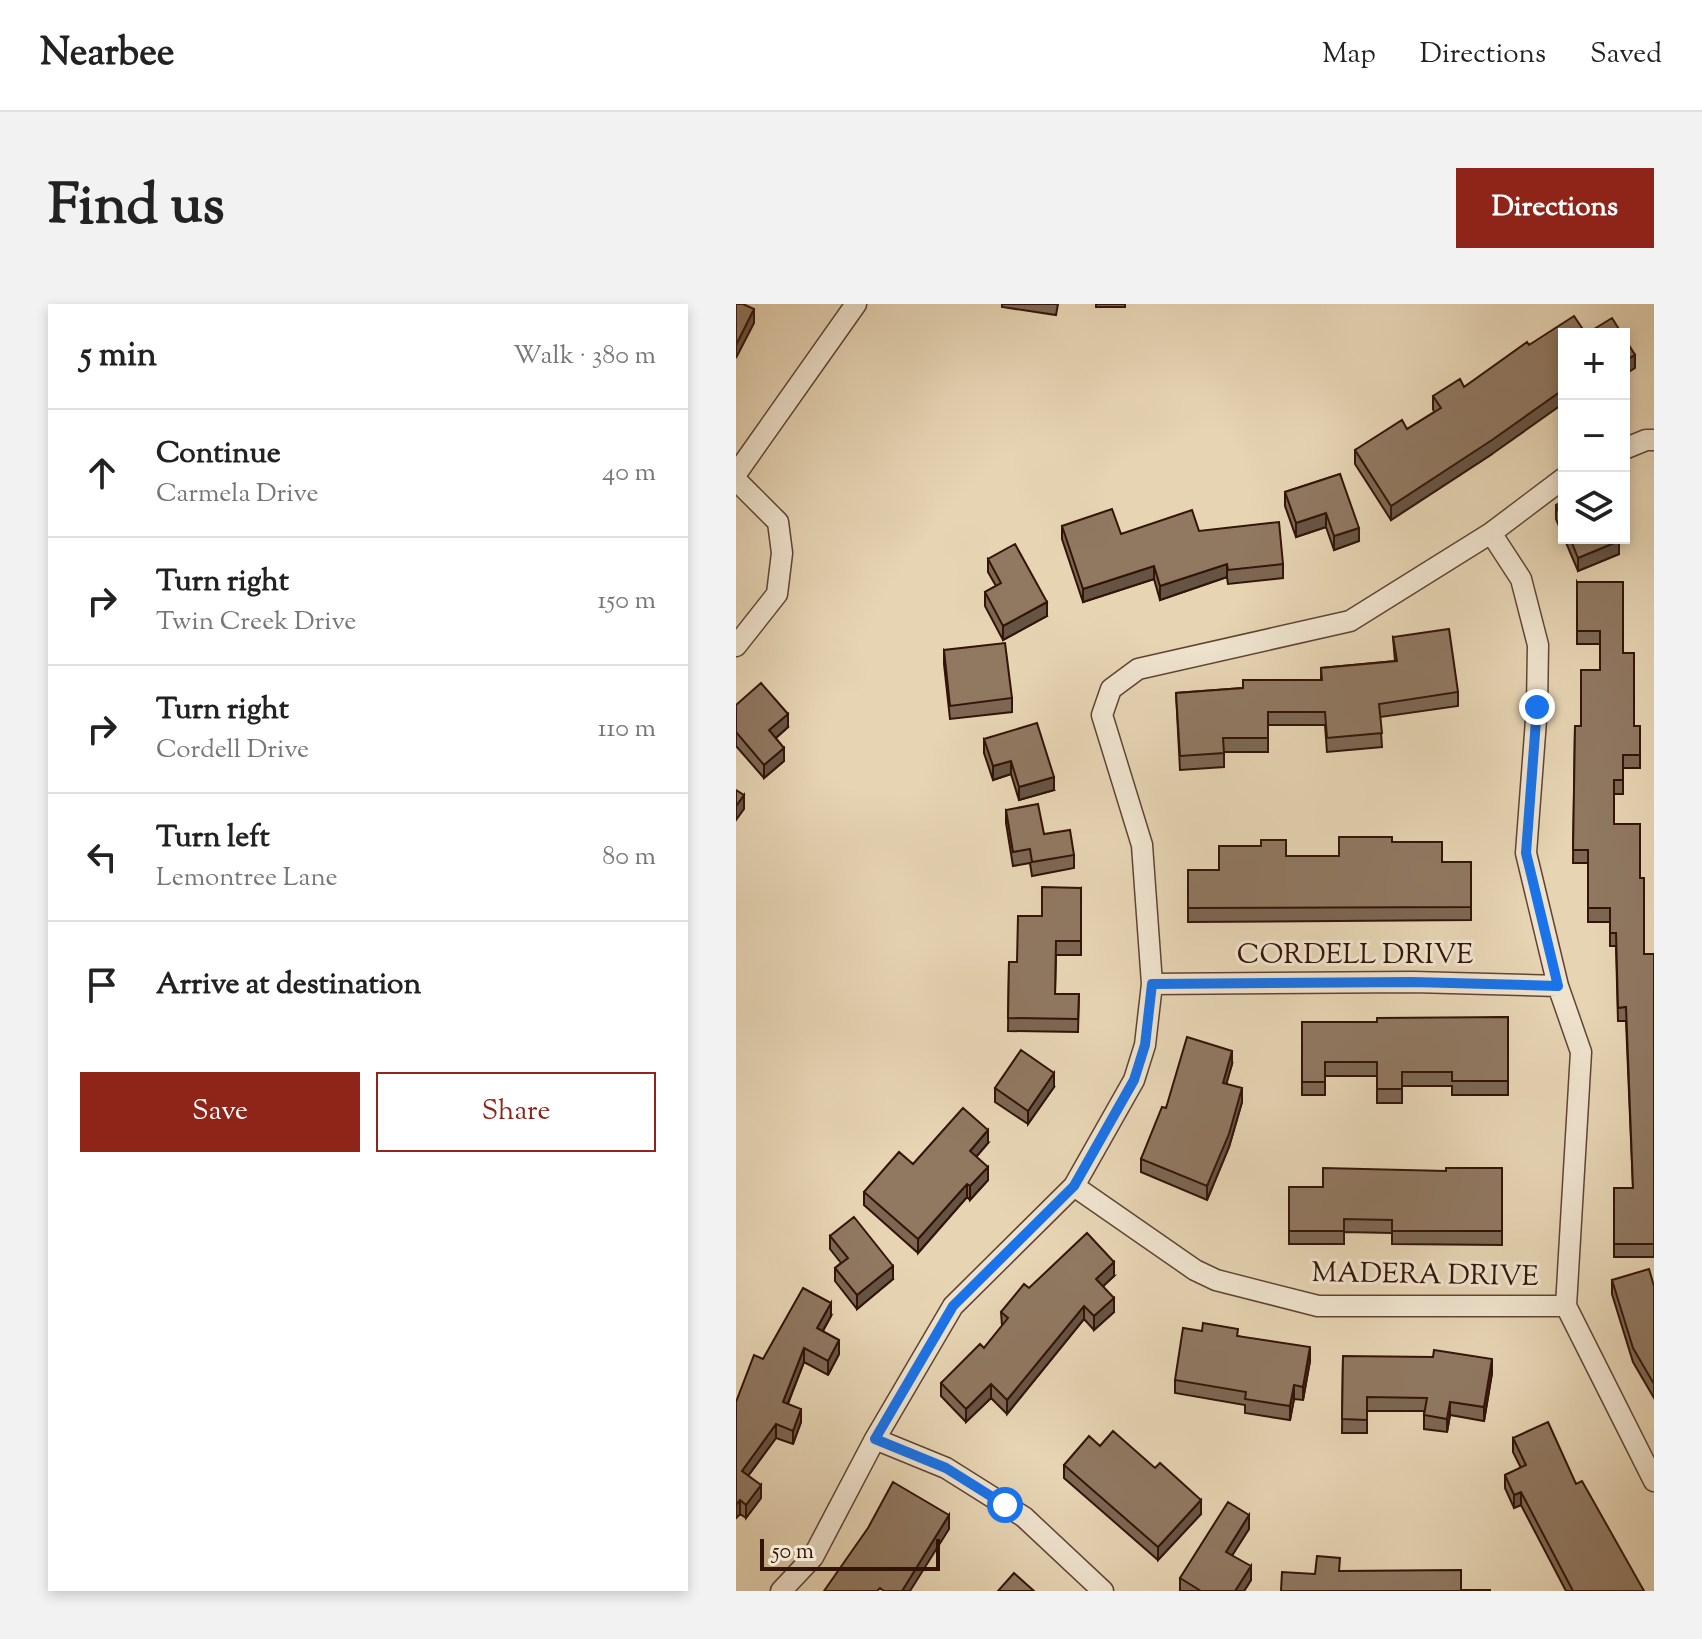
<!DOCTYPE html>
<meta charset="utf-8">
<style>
:root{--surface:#fff;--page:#f2f2f2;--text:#222;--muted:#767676;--line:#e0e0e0;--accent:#8f2418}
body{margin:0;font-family:"Sorts Mill Goudy",serif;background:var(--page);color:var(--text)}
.controls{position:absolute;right:24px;top:24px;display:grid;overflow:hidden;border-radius:0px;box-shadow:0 4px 12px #0003}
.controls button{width:72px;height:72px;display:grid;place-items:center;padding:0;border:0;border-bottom:2px solid var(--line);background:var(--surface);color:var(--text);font:40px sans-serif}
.scale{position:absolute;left:24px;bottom:20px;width:180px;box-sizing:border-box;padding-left:8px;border:4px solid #331408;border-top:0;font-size:22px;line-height:28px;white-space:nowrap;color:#331408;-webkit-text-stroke:6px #efe3ce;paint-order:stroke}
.stop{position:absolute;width:24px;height:24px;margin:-18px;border:6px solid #1a73e8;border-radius:50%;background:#fff}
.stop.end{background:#1a73e8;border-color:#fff;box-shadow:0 2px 8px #0008}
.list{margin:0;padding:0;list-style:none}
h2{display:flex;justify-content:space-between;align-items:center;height:104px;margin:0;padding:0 32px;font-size:34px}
h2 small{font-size:26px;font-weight:400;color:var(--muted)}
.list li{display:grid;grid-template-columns:52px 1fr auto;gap:24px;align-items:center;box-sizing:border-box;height:128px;padding:0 32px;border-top:2px solid var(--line)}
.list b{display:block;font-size:30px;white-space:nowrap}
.list p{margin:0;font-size:26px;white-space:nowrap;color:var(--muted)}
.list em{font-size:26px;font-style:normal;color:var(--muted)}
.actions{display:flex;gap:16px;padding:24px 32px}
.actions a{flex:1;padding:18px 0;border:2px solid var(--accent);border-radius:0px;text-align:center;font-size:28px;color:var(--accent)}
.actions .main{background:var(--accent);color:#fff}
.icon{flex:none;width:44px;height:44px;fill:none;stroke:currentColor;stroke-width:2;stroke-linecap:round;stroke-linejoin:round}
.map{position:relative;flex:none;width:918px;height:1287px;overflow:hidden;border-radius:0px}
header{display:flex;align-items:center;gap:48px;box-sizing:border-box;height:112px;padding:0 40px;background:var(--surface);border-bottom:2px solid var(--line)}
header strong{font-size:38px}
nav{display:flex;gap:44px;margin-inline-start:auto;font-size:28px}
.intro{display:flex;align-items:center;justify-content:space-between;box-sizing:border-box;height:192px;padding:0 48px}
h1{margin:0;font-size:56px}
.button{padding:20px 36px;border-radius:0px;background:var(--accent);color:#fff;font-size:28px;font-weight:700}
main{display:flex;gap:48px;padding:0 48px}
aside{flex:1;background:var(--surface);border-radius:0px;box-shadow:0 4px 12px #0003}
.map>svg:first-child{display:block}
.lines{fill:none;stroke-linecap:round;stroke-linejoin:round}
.street-casing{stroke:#604433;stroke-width:23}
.street{stroke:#efe3ce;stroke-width:20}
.wall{fill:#7c6753;stroke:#331408;stroke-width:2}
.shaded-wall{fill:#655444;stroke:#331408;stroke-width:2}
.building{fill:#907861;stroke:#331408;stroke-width:2}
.route{stroke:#1a73e8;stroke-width:10}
.labels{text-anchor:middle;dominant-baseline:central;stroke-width:6;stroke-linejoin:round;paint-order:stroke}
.street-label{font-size:28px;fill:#331408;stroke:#efe3ce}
</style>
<header>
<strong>Nearbee</strong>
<nav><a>Map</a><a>Directions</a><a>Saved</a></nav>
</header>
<div class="intro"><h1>Find us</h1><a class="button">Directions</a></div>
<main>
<aside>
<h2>5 min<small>Walk · 380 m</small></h2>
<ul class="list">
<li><svg class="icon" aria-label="ahead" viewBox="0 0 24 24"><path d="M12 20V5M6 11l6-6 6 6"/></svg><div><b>Continue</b><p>Carmela Drive</p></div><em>40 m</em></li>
<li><svg class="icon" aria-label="right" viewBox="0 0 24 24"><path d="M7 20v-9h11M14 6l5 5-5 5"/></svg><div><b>Turn right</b><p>Twin Creek Drive</p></div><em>150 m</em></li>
<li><svg class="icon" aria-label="right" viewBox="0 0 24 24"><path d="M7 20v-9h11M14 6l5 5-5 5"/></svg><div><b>Turn right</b><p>Cordell Drive</p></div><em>110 m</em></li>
<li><svg class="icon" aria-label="left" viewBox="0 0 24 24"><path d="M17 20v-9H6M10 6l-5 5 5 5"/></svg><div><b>Turn left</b><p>Lemontree Lane</p></div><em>80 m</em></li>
<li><svg class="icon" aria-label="arrive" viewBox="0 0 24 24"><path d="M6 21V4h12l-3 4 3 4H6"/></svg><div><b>Arrive at destination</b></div></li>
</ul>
<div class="actions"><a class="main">Save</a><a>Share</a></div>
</aside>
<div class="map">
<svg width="918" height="1287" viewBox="0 0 918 1287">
<rect width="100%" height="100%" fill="#e6d4b3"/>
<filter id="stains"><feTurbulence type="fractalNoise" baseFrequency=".0025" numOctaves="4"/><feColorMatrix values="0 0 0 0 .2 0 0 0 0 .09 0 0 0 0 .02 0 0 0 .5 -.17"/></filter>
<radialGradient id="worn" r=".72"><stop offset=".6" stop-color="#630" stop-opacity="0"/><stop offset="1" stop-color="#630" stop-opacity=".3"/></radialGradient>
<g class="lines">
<defs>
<path id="street" d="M 888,145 L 910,136 L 918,136
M 0,170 L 120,0
M 0,176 L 42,218 L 46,249 L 41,290 L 0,342
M 755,229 L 785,275 L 802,341 L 801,403 L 790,549 L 822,682 L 845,748 L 830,1002 L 918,1177
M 416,680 L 677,678 L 822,682
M 338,882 L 459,966 L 480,976 L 582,1002 L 830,1002
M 139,1135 L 210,1164 L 288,1213 L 367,1287
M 45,1287 L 77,1253 L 139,1135 L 217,1002 L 338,882 L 398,776 L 409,741 L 416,680 L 406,541 L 366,411 L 375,385 L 402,365 L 614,317 L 755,229 L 828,174"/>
</defs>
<use href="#street" class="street-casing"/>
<use href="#street" class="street"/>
</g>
<path class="wall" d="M 266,0 L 322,0 L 320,11 L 266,3 Z
M 360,0 L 389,0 L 389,3 L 360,3 Z
M 793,41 L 756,150 L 655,216 L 619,160 L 619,146 L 671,125 L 698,108 L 697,105 L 697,92 L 728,83 Z
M 604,170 L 623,237 L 598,246 L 590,223 L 560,233 L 549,202 L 549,188 Z
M 828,198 L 828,234 L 820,215 L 820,201 Z
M 326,222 L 385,230 L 463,227 L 547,260 L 547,274 L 492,280 L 491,273 L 424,296 L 418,275 L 347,298 L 326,235 Z
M 828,234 L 882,234 L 883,250 L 842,267 Z
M 252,255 L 311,312 L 267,336 L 249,302 L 249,288 L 260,282 L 252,268 Z
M 841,278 L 887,349 L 898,422 L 904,422 L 904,464 L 887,464 L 887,490 L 878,490 L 878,520 L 904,574 L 908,650 L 918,650 L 918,953 L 878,953 L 878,884 L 897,884 L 890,717 L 882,717 L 880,642 L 874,642 L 874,618 L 852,618 L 852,559 L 837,559 L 839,422 L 845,422 L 864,366 L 864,340 L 841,340 Z
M 657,333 L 722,388 L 722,402 L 644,413 L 646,443 L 591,448 L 589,421 L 532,421 L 532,448 L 488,448 L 488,463 L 444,466 L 440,389 L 507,384 L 585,376 L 585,364 L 659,357 Z
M 208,346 L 276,394 L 276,408 L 214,415 L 208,360 Z
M 0,401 L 52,423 L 40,434 L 48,457 L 28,474 L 0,442 Z
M 248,435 L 318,486 L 283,496 L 275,470 L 257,476 L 248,449 Z
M 270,506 L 338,551 L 338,564 L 296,572 L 294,559 L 277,562 L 270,519 Z
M 656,538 L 706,558 L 735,558 L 735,616 L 452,618 L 452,566 L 483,566 L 550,552 L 603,552 Z
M 345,584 L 345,651 L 320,651 L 319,690 L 343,690 L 342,728 L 272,727 L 273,658 L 281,658 L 306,612 Z
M 772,713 L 772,791 L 716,791 L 716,782 L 666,782 L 666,799 L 641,799 L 641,772 L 589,772 L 589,791 L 566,791 L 566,718 L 641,718 Z
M 496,760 L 490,780 L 506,798 L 493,843 L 471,896 L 405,868 L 405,855 L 430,804 Z
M 318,783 L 292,820 L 259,798 L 259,784 Z
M 252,839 L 240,853 L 252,876 L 234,896 L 231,893 L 182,949 L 128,901 L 128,888 L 177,860 Z
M 766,864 L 766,941 L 656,940 L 656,929 L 608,928 L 608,940 L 553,940 L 553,883 L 587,883 L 710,867 Z
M 94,932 L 157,975 L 121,1005 L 99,977 L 99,964 L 105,959 L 94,945 Z
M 378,972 L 367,982 L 378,1008 L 358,1026 L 348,1015 L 271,1110 L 255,1094 L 230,1118 L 205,1092 L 205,1079 L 248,1044 L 266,1022 L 265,1008 L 293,984 Z
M 876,976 L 918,982 L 918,1094 L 897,1058 L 876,990 Z
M 95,1012 L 87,1027 L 103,1050 L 92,1071 L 68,1058 L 52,1100 L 65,1118 L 57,1140 L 40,1134 L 12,1172 L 25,1194 L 10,1214 L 4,1210 L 0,1214 L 27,1055 Z
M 502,1032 L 574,1057 L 567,1096 L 558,1095 L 554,1116 L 509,1109 L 509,1101 L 439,1089 L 439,1076 Z
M 607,1052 L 756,1069 L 748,1117 L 714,1111 L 711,1128 L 688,1125 L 688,1107 L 631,1107 L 631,1129 L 606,1129 Z
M 777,1134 L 840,1180 L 908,1287 L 830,1287 L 785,1201 L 778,1204 L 769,1184 L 769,1171 L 785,1164 L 777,1148 Z
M 364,1142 L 419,1164 L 465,1210 L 422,1256 L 328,1174 L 328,1161 Z
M 513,1225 L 496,1251 L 515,1276 L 508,1287 L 444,1287 L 444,1274 Z"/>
<path class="shaded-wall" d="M 18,5 L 18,19 L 0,54 L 0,41 Z
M 899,51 L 899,64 L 888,71 L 888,57 Z
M 828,85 L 828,99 L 756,150 L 655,216 L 655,202 Z
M 590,209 L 590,223 L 560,233 L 560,219 Z
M 623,224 L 623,237 L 598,246 L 598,232 Z
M 883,237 L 883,250 L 842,267 L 842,254 Z
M 491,260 L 491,273 L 424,296 L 424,282 Z
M 418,262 L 418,275 L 347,298 L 347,285 Z
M 311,298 L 311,312 L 267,336 L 267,322 Z
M 52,410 L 52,423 L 33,440 L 33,426 Z
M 48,444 L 48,457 L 28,474 L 28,461 Z
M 275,457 L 275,470 L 257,476 L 257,462 Z
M 318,473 L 318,486 L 283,496 L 283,483 Z
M 8,491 L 8,505 L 0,516 L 0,502 Z
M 496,747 L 496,760 L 487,792 L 487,779 Z
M 318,769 L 318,783 L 292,820 L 292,807 Z
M 506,784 L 506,798 L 493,843 L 471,896 L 471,882 Z
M 252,826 L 252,839 L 234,860 L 234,847 Z
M 252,863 L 252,876 L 234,896 L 234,882 Z
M 231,880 L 231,893 L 182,949 L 182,935 Z
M 378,958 L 378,972 L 360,989 L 360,975 Z
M 157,962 L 157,975 L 121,1005 L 121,991 Z
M 378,994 L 378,1008 L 358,1026 L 358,1012 Z
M 95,999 L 95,1012 L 81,1037 L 81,1024 Z
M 348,1002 L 348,1015 L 271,1110 L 271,1096 Z
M 103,1036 L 103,1050 L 92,1071 L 92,1057 Z
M 574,1043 L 574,1057 L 567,1096 L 567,1083 Z
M 68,1044 L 68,1058 L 47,1111 L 47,1098 Z
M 756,1055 L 756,1069 L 748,1117 L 748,1103 Z
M 255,1080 L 255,1094 L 230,1118 L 230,1105 Z
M 558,1081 L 558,1095 L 554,1116 L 554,1102 Z
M 714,1098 L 714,1111 L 711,1128 L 711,1115 Z
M 65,1105 L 65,1118 L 57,1140 L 57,1127 Z
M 40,1120 L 40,1134 L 6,1180 L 6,1167 Z
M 25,1181 L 25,1194 L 10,1214 L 10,1201 Z
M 785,1188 L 785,1201 L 778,1204 L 778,1191 Z
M 4,1196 L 4,1210 L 0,1214 L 0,1201 Z
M 465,1196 L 465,1210 L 422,1256 L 422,1243 Z
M 213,1211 L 213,1225 L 174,1287 L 166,1287 Z
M 513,1211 L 513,1225 L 490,1261 L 490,1248 Z
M 515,1262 L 515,1276 L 508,1287 L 499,1287 Z"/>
<path class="building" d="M 0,0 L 7,0 L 18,5 L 0,41 Z
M 838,12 L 850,30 L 828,30 L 828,85 L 756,136 L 655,202 L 619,146 L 666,116 L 671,125 L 705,104 L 697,92 L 724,75 L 728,83 L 791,38 L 793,41 Z
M 876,14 L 886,30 L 850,30 Z
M 888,33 L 899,51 L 888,57 Z
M 604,170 L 623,224 L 598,232 L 590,209 L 560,219 L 549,188 Z
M 828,198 L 828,220 L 820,201 Z
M 376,205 L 385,230 L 456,206 L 463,227 L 543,218 L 547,260 L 492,266 L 491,260 L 424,282 L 418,262 L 347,285 L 326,222 Z
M 834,234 L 882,234 L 883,237 L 842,254 Z
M 279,240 L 311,298 L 267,322 L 249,288 L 265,279 L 252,255 Z
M 841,278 L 887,278 L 887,349 L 898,349 L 898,422 L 904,422 L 904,451 L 887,451 L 887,476 L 878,476 L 878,520 L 904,520 L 904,574 L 908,574 L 908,650 L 918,650 L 918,940 L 878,940 L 878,884 L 897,884 L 890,703 L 882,704 L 880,629 L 874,629 L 874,604 L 852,604 L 852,546 L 837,546 L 839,422 L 845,422 L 845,366 L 864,366 L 864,327 L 841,327 Z
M 713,325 L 722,388 L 643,400 L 646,429 L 591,434 L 589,408 L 532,408 L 532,434 L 487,434 L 488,449 L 444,452 L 440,389 L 507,384 L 507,376 L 586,376 L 585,364 L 661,357 L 657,333 Z
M 269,339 L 276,394 L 214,402 L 208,346 Z
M 25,379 L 52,410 L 33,426 L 48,444 L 28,461 L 0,428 L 0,401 Z
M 301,419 L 318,473 L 283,483 L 275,457 L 257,462 L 248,435 Z
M 0,486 L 8,491 L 0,502 Z
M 302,500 L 308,530 L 334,526 L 338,551 L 296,558 L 294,545 L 277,548 L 270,506 Z
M 603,533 L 656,533 L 656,538 L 706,538 L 706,558 L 735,558 L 735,603 L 452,604 L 452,566 L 483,566 L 483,542 L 525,542 L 525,536 L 550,536 L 550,552 L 603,552 Z
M 306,583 L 345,584 L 345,637 L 320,637 L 319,690 L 343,690 L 342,715 L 272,714 L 273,658 L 281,658 L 282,612 L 306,612 Z
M 772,713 L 772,777 L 716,777 L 716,768 L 666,768 L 666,785 L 641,785 L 641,758 L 589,758 L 589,778 L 566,778 L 566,718 L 641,718 L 641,714 Z
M 451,733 L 496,747 L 487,779 L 506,784 L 493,830 L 471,882 L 405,855 L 426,803 L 430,804 Z
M 285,746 L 318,769 L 292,807 L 259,784 Z
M 227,804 L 252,826 L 234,847 L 252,863 L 234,882 L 231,880 L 182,935 L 128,888 L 163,848 L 177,860 Z
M 587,864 L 710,867 L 710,864 L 766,864 L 766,927 L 656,927 L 656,916 L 608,915 L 608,927 L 553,927 L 553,883 L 587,883 Z
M 118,913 L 157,962 L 121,991 L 99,964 L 112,954 L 94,932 Z
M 351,929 L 378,958 L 360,975 L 378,994 L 358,1012 L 348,1002 L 271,1096 L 255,1080 L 230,1105 L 205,1079 L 244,1040 L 248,1044 L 272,1014 L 265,1008 L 288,980 L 293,984 Z
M 913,965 L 918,982 L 918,1080 L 897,1044 L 876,976 Z
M 67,984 L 95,999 L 81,1024 L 103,1036 L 92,1057 L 68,1044 L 47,1098 L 65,1105 L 57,1127 L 40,1120 L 6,1167 L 25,1181 L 10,1201 L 4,1196 L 0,1201 L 0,1098 L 18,1051 L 27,1055 Z
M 467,1019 L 502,1025 L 501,1032 L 574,1043 L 567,1083 L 558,1081 L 554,1102 L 509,1095 L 510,1088 L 439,1076 L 447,1024 L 466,1027 Z
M 698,1046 L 756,1055 L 748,1103 L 714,1098 L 711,1115 L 688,1111 L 691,1094 L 631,1093 L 631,1116 L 606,1115 L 607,1052 L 697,1053 Z
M 812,1118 L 840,1180 L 846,1177 L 908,1287 L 837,1287 L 785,1188 L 778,1191 L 769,1171 L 790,1161 L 777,1134 Z
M 377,1127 L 419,1164 L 424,1159 L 465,1196 L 422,1243 L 328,1161 L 353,1132 L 364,1142 Z
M 157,1178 L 213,1211 L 166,1287 L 148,1287 L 144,1284 L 141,1287 L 88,1287 L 132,1224 Z
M 492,1198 L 513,1211 L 490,1248 L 515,1262 L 499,1287 L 465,1287 L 444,1274 Z
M 581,1252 L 604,1254 L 603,1267 L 725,1266 L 725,1286 L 754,1286 L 754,1287 L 545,1287 L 546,1268 L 579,1270 Z
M 278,1269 L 298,1287 L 262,1287 Z"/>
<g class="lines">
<path class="route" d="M 269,1201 L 210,1164 L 139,1135 L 217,1002 L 338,882 L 398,776 L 409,741 L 416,680 L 677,678 L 822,682 L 790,549 L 801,403"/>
</g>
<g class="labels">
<g class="street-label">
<text x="619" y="652">CORDELL DRIVE</text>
<text transform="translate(689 972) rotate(1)">MADERA DRIVE</text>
</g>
</g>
<rect width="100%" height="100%" filter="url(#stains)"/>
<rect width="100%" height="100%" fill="url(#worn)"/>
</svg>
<div class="controls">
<button>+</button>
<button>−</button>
<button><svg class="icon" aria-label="layers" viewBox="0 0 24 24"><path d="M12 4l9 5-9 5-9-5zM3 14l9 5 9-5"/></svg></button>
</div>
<div class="scale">50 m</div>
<div class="stop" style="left:269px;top:1201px"></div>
<div class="stop end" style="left:801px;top:403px"></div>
</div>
</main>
